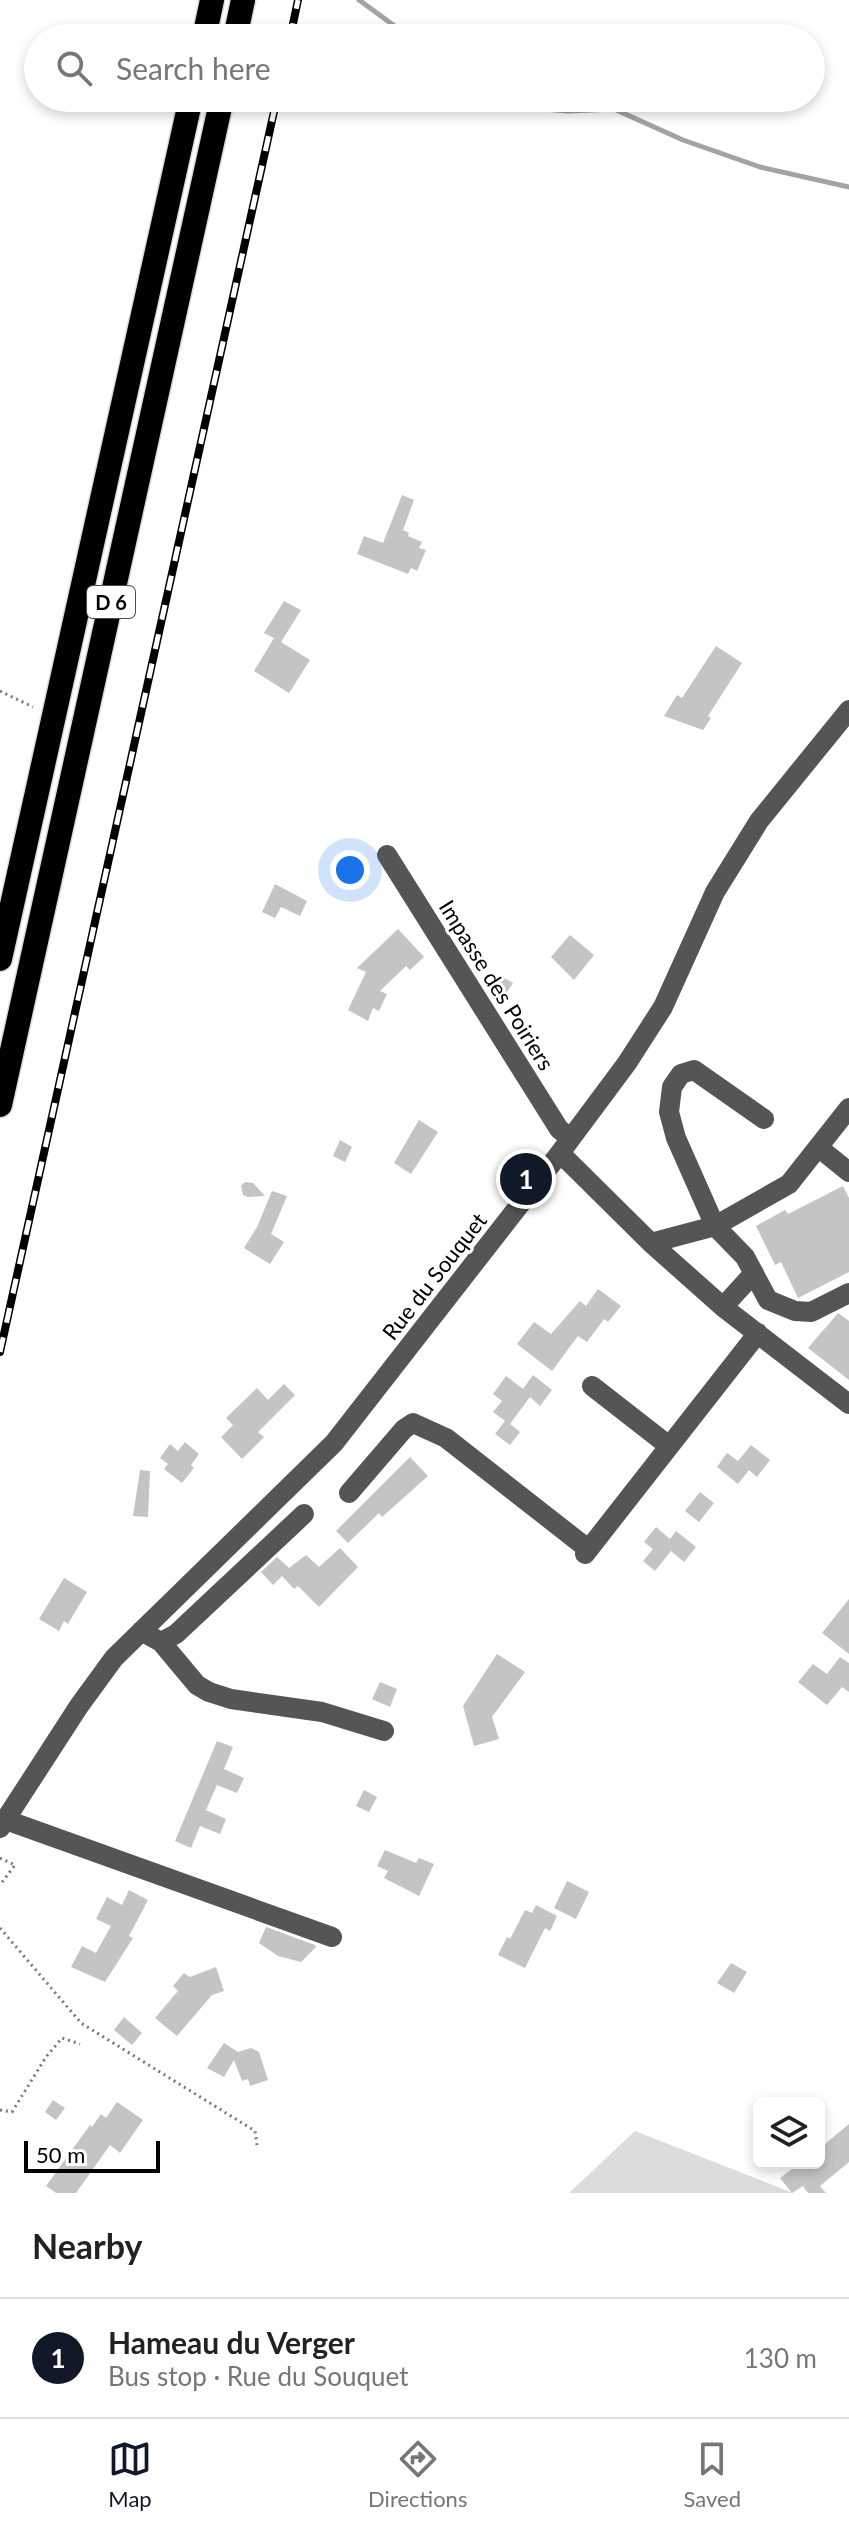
<!DOCTYPE html>
<meta charset="utf-8">
<style>
:root{--surface:#fff;--page:#f6f6f6;--text:#222;--muted:#767676;--line:#e0e0e0;--accent:#111827}
body{margin:0;font-family:Lato,sans-serif;background:var(--page);color:var(--text)}
.controls{position:absolute;right:24px;bottom:24px;display:grid;overflow:hidden;border-radius:12px;box-shadow:0 4px 12px #0003}
.controls button{width:72px;height:72px;display:grid;place-items:center;padding:0;border:0;border-bottom:2px solid var(--line);background:var(--surface);color:var(--text);font:40px sans-serif}
.scale{position:absolute;left:24px;bottom:20px;width:136px;box-sizing:border-box;padding-left:8px;border:4px solid #000;border-top:0;font-size:22px;line-height:28px;white-space:nowrap;color:#000;-webkit-text-stroke:6px #fff;paint-order:stroke}
.you{position:absolute;left:350px;top:870px;width:28px;height:28px;margin:-20px;border:6px solid #fff;border-radius:50%;background:#1a73e8;box-shadow:0 0 0 12px #1a73e833}
.badge{display:grid;place-items:center;width:52px;height:52px;border-radius:50%;background:var(--accent);color:#fff;font-size:26px;font-weight:700}
.pin{position:absolute;translate:-50% -50%;border:4px solid #fff;box-shadow:0 2px 8px #0006}
.list{margin:0;padding:0;list-style:none}
h2{display:flex;justify-content:space-between;align-items:center;height:104px;margin:0;padding:0 32px;font-size:34px}
h2 small{font-size:26px;font-weight:400;color:var(--muted)}
.list li{display:grid;grid-template-columns:52px 1fr auto;gap:24px;align-items:center;box-sizing:border-box;height:120px;padding:0 32px;border-top:2px solid var(--line)}
.list b{display:block;font-size:30px;white-space:nowrap}
.list p{margin:0;font-size:26px;white-space:nowrap;color:var(--muted)}
.list em{font-size:26px;font-style:normal;color:var(--muted)}
.icon{flex:none;width:44px;height:44px;fill:none;stroke:currentColor;stroke-width:2;stroke-linecap:round;stroke-linejoin:round}
.map{position:relative;flex:none;width:849px;height:2193px;overflow:hidden}
.search{position:absolute;background:var(--surface);box-shadow:0 4px 12px #0003;left:24px;right:24px;top:24px;height:88px;display:flex;align-items:center;gap:20px;box-sizing:border-box;padding:0 28px;border-radius:44px;color:var(--muted);font-size:30px}
.sheet{height:224px;background:var(--surface)}
nav{display:flex;justify-content:space-around;align-items:center;box-sizing:border-box;height:112px;border-top:2px solid var(--line);background:var(--surface);font-size:22px;color:var(--muted)}
nav a{display:grid;justify-items:center;gap:4px}
nav .on{color:var(--accent)}
.map>svg:first-child{display:block}
.green{fill:#dcdcdc}
.lines{fill:none;stroke-linecap:round;stroke-linejoin:round}
.stream{stroke:#a3a3a3;stroke-width:5}
.building{fill:#c4c4c4}
.highway-casing{stroke:#dbdbdb;stroke-width:27}
.path{stroke:#777;stroke-width:3;stroke-dasharray:2 4;stroke-linecap:butt}
.minor{stroke:#555;stroke-width:20}
.highway{stroke:#000;stroke-width:24}
.rail-casing{stroke:#000;stroke-width:8}
.rail{stroke:#fff;stroke-width:5;stroke-dasharray:15;stroke-linecap:butt}
.labels{text-anchor:middle;dominant-baseline:central;stroke-width:6;stroke-linejoin:round;paint-order:stroke}
.shield{fill:#fff;stroke:#4c4c4c;stroke-width:2}
.shield-label{font-size:20px;font-weight:bold;fill:#000}
.street-label{font-size:22px;fill:#000;stroke:#fff}
</style>
<div class="map">
<svg width="849" height="2193" viewBox="0 0 849 2193">
<rect width="100%" height="100%" fill="#fff"/>
<path class="green" d="M 635,2131 L 793,2193 L 569,2193 Z"/>
<g class="lines">
<path class="stream" d="M 359,0 L 411,38
M 487,98 L 501,105 L 567,111 L 614,109 L 683,140 L 760,167 L 849,187"/>
</g>
<path class="building" d="M 402,495 L 414,500 L 403,530 L 409,533 L 408,536 L 422,542 L 419,548 L 426,550 L 417,571 L 411,568 L 408,574 L 357,554 L 364,536 L 383,543 Z
M 284,601 L 301,610 L 281,642 L 310,660 L 289,693 L 254,671 L 274,638 L 264,633 Z
M 716,646 L 742,663 L 708,716 L 711,718 L 703,730 L 664,716 L 677,695 L 682,698 Z
M 275,884 L 307,901 L 300,916 L 281,907 L 275,918 L 262,912 Z
M 398,929 L 424,957 L 410,970 L 406,966 L 380,991 L 387,994 L 379,1011 L 373,1008 L 368,1021 L 348,1010 L 366,972 L 357,968 Z
M 570,935 L 594,955 L 574,980 L 551,957 Z
M 500,975 L 513,983 L 504,997 L 490,988 Z
M 419,1120 L 438,1132 L 411,1174 L 394,1163 Z
M 340,1140 L 352,1147 L 345,1162 L 333,1156 Z
M 245,1182 L 253,1183 L 265,1196 L 248,1197 L 243,1195 L 241,1186 Z
M 843,1186 L 849,1198 L 849,1272 L 798,1298 L 781,1262 L 775,1265 L 756,1226 L 785,1210 L 788,1214 Z
M 272,1191 L 287,1196 L 271,1234 L 284,1242 L 270,1264 L 244,1248 L 257,1227 Z
M 598,1289 L 621,1306 L 608,1322 L 604,1319 L 587,1342 L 578,1336 L 552,1371 L 517,1344 L 534,1322 L 551,1334 L 580,1301 L 586,1306 Z
M 838,1313 L 849,1321 L 849,1380 L 808,1348 Z
M 533,1375 L 552,1390 L 540,1406 L 530,1397 L 510,1424 L 520,1432 L 510,1445 L 495,1434 L 505,1421 L 493,1412 L 502,1401 L 493,1394 L 506,1376 L 523,1389 Z
M 284,1384 L 295,1395 L 258,1432 L 264,1437 L 242,1459 L 221,1437 L 233,1425 L 226,1418 L 257,1388 L 268,1400 Z
M 185,1442 L 199,1454 L 191,1465 L 194,1468 L 182,1483 L 164,1469 L 168,1464 L 160,1458 L 170,1444 L 178,1451 Z
M 751,1445 L 770,1460 L 757,1477 L 749,1470 L 738,1484 L 717,1467 L 727,1453 L 738,1461 Z
M 410,1457 L 428,1476 L 382,1517 L 379,1513 L 348,1543 L 336,1531 Z
M 140,1470 L 150,1471 L 148,1517 L 133,1516 Z
M 700,1492 L 714,1503 L 699,1522 L 685,1511 Z
M 656,1527 L 670,1539 L 676,1531 L 696,1547 L 684,1562 L 671,1551 L 655,1571 L 643,1561 L 653,1549 L 644,1542 Z
M 340,1548 L 358,1567 L 319,1607 L 298,1586 L 294,1589 L 282,1576 L 273,1585 L 261,1572 L 277,1557 L 289,1568 L 306,1555 L 319,1567 Z
M 64,1578 L 87,1592 L 68,1624 L 64,1621 L 59,1631 L 39,1619 Z
M 849,1599 L 849,1654 L 822,1633 Z
M 497,1654 L 525,1672 L 492,1717 L 499,1739 L 474,1746 L 463,1706 Z
M 840,1657 L 849,1663 L 849,1692 L 842,1687 L 827,1705 L 798,1682 L 813,1664 L 827,1674 Z
M 380,1682 L 397,1689 L 390,1707 L 372,1699 Z
M 217,1741 L 233,1747 L 224,1769 L 244,1778 L 237,1793 L 217,1785 L 206,1810 L 226,1819 L 220,1834 L 200,1826 L 191,1848 L 175,1841 Z
M 364,1790 L 377,1797 L 369,1812 L 356,1806 Z
M 385,1850 L 416,1863 L 419,1858 L 434,1864 L 419,1896 L 384,1878 L 388,1871 L 377,1866 Z
M 567,1881 L 589,1892 L 576,1919 L 554,1908 Z
M 129,1890 L 148,1900 L 129,1936 L 133,1938 L 105,1982 L 71,1967 L 82,1946 L 96,1953 L 111,1926 L 96,1919 L 107,1897 L 122,1905 Z
M 536,1905 L 557,1916 L 550,1931 L 545,1928 L 525,1968 L 498,1955 L 507,1937 L 510,1939 L 525,1910 L 532,1913 Z
M 266,1927 L 315,1945 L 316,1947 L 301,1962 L 278,1956 L 259,1943 Z
M 731,1963 L 747,1972 L 734,1993 L 717,1983 Z
M 216,1967 L 224,1991 L 212,1995 L 177,2036 L 155,2018 L 178,1991 L 173,1986 L 184,1973 L 190,1977 Z
M 124,2017 L 142,2033 L 132,2045 L 114,2030 Z
M 224,2043 L 238,2052 L 251,2048 L 259,2052 L 268,2080 L 250,2086 L 248,2079 L 242,2081 L 234,2060 L 224,2077 L 207,2068 Z
M 53,2100 L 65,2108 L 56,2120 L 45,2112 Z
M 117,2102 L 143,2120 L 120,2153 L 110,2145 L 76,2193 L 56,2193 L 46,2186 L 90,2125 L 92,2127 L 101,2114 L 106,2118 Z
M 849,2124 L 849,2162 L 820,2186 L 826,2193 L 808,2193 L 803,2186 L 792,2193 L 780,2178 L 800,2163 L 819,2163 L 819,2149 Z"/>
<g class="lines">
<defs>
<path id="highway" d="M 204,38 L 212,0
M 235,38 L 243,0
M 0,959 L 191,98
M 0,1105 L 222,98"/>
</defs>
<use href="#highway" class="highway-casing"/>
<path class="path" d="M 0,691 L 33,707
M 0,1858 L 15,1865 L 0,1885
M 0,1928 L 81,2023 L 255,2131 L 257,2145
M 0,2110 L 12,2112 L 46,2057 L 62,2038 L 80,2044"/>
<path class="minor" d="M 387,855 L 559,1129 L 570,1138
M 764,1119 L 694,1070 L 681,1074 L 672,1087 L 669,1112 L 676,1138 L 715,1226 L 745,1257 L 768,1300 L 795,1311 L 811,1312 L 849,1293
M 818,1147 L 849,1172
M 560,1153 L 651,1243 L 723,1307 L 849,1404
M 651,1243 L 715,1226 L 789,1184 L 849,1108
M 723,1307 L 754,1273
M 592,1386 L 669,1446
M 349,1493 L 404,1429 L 413,1423 L 446,1438 L 588,1549
M 585,1554 L 758,1333
M 141,1631 L 161,1642 L 197,1685 L 209,1692 L 231,1699 L 322,1712 L 384,1731
M 161,1642 L 176,1634 L 304,1514
M 6,1820 L 332,1937
M 0,1828 L 79,1706 L 114,1658 L 334,1443 L 560,1153 L 627,1063 L 663,1007 L 715,892 L 759,821 L 849,710"/>
<use href="#highway" class="highway"/>
<defs>
<path id="rail" d="M 290,38 L 298,0
M 0,1352 L 277,98"/>
</defs>
<use href="#rail" class="rail-casing"/>
<use href="#rail" class="rail"/>
</g>
<g class="labels">
<rect class="shield" x="87" y="586" width="48" height="32" rx="6"/>
<g class="shield-label">
<text x="111" y="602">D 6</text>
</g>
<g class="street-label">
<text transform="translate(497 985) rotate(58)">Impasse des Poiriers</text>
<text transform="translate(434 1276) rotate(-52)">Rue du Souquet</text>
</g>
</g>
</svg>
<div class="controls">
<button><svg class="icon" aria-label="layers" viewBox="0 0 24 24"><path d="M12 4l9 5-9 5-9-5zM3 14l9 5 9-5"/></svg></button>
</div>
<div class="scale">50 m</div>
<div class="you"></div>
<div class="pin badge" style="left:526px;top:1179px">1</div>
<div class="search"><svg class="icon" aria-label="search" viewBox="0 0 24 24"><circle cx="10" cy="10" r="6"/><path d="M15 15l6 6"/></svg>Search here</div>
</div>
<section class="sheet">
<h2>Nearby<small></small></h2>
<ul class="list">
<li><span class="badge">1</span><div><b>Hameau du Verger</b><p>Bus stop · Rue du Souquet</p></div><em>130 m</em></li>
</ul>
</section>
<nav>
<a class="on"><svg class="icon" aria-label="map" viewBox="0 0 24 24"><path d="M3 6l6-2 6 2 6-2v14l-6 2-6-2-6 2zM9 4v14M15 6v14"/></svg>Map</a>
<a><svg class="icon" aria-label="directions" viewBox="0 0 24 24"><path d="M12 3l9 9-9 9-9-9zM9 14v-3h6M13 9l2 2-2 2"/></svg>Directions</a>
<a><svg class="icon" aria-label="saved" viewBox="0 0 24 24"><path d="M7 4h10v16l-5-4-5 4z"/></svg>Saved</a>
</nav>
